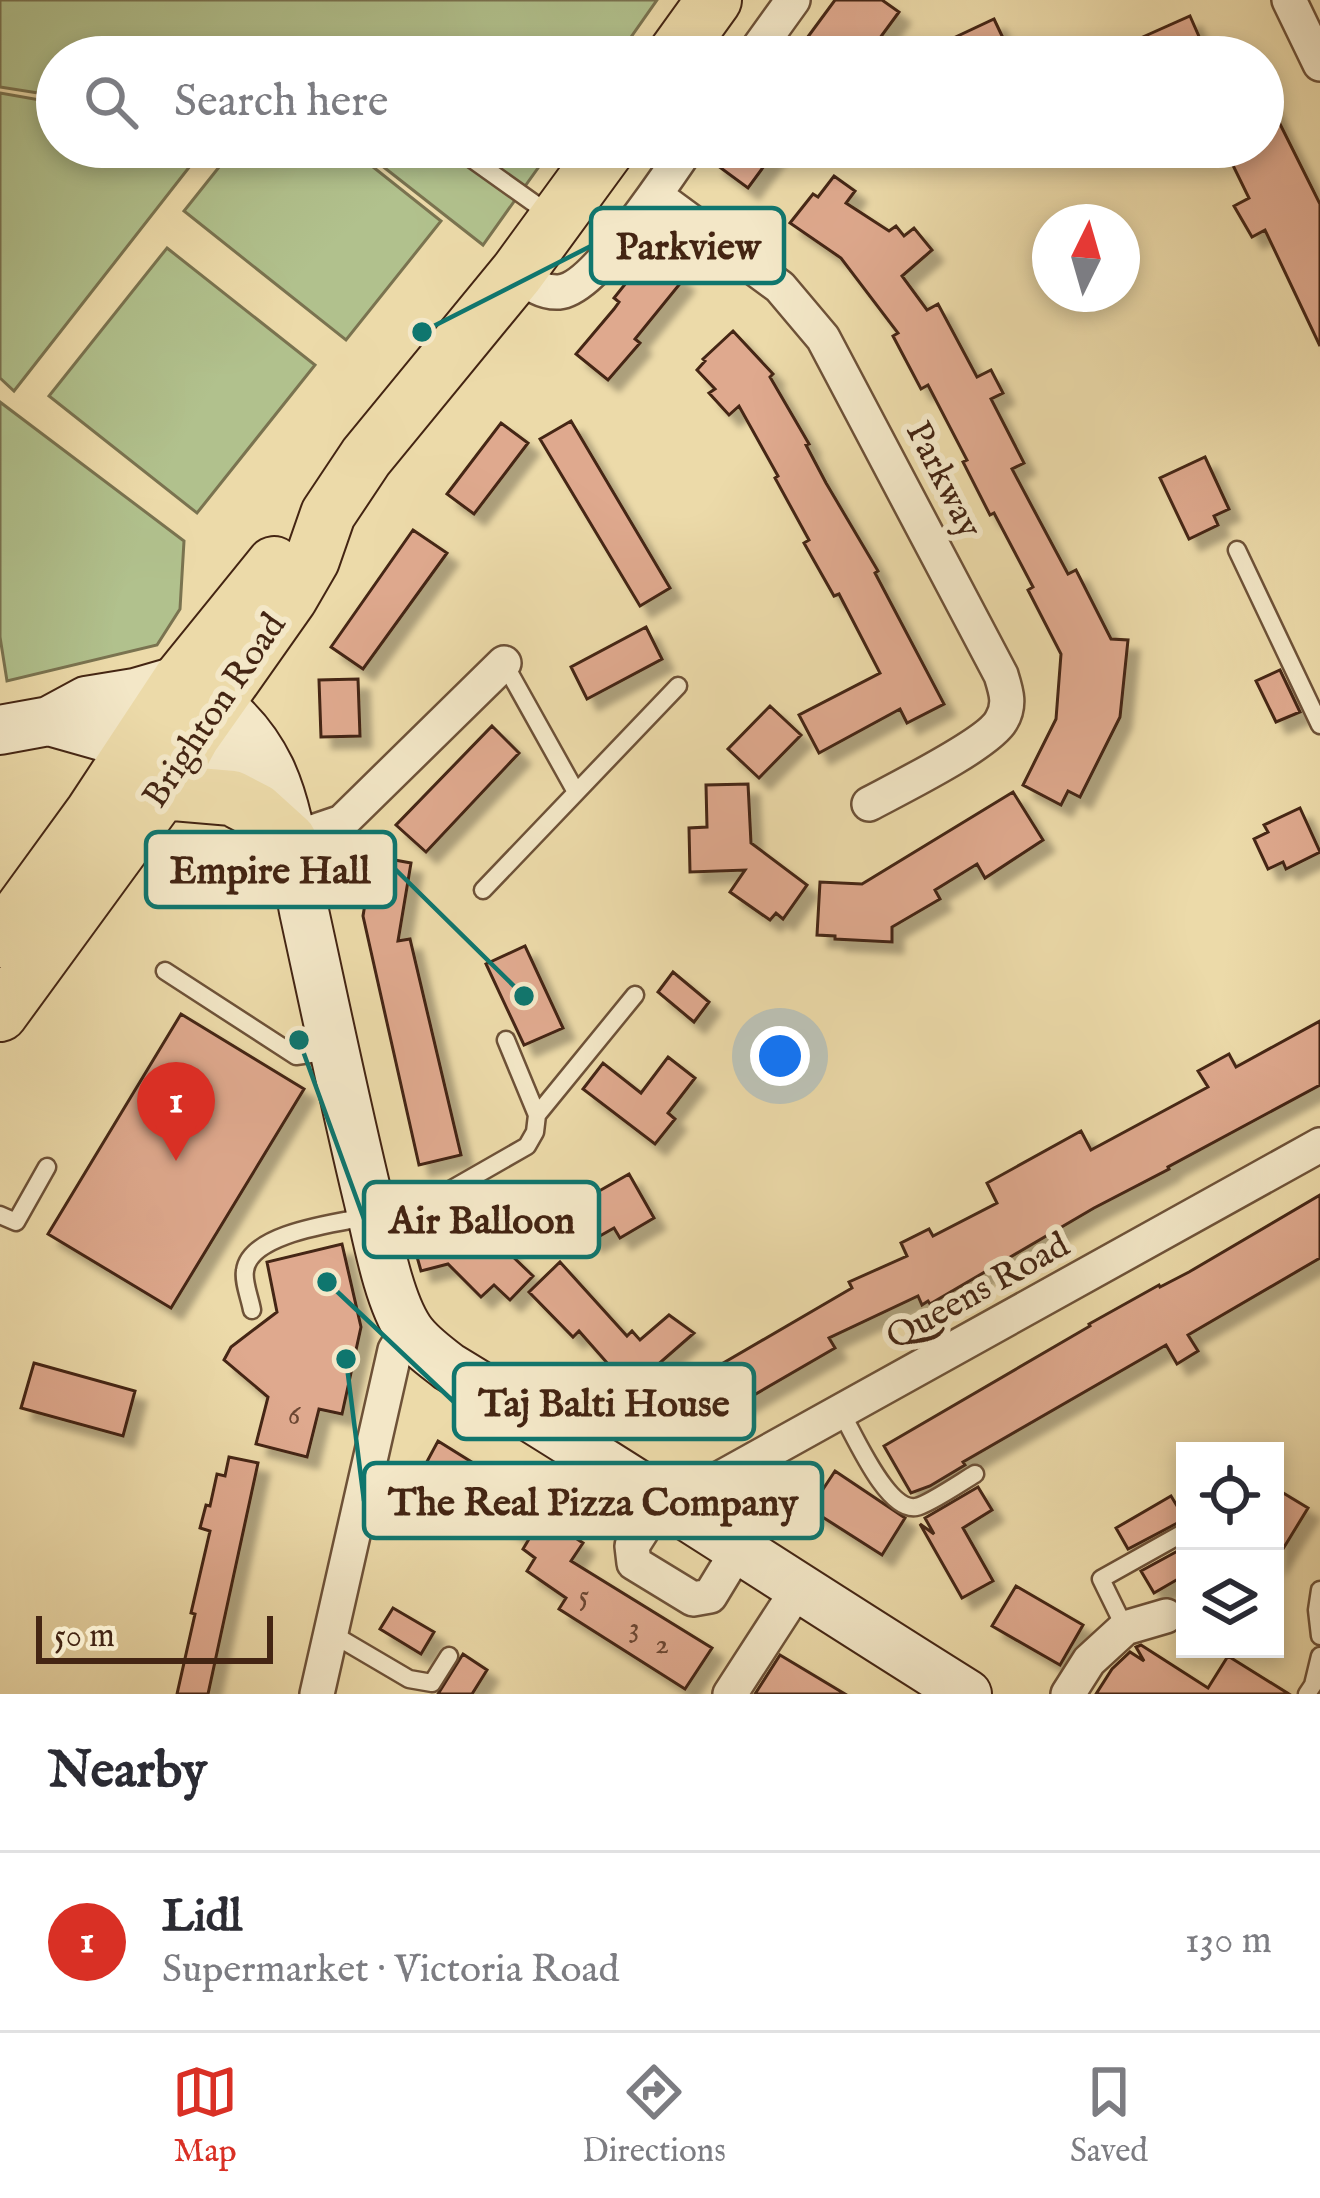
<!DOCTYPE html>
<meta charset="utf-8">
<style>
:root{--surface:#fff;--page:#f7f7f7;--text:#2b2b33;--muted:#7c7c81;--line:#e1e1e2;--accent:#d93025}
body{margin:0;font-family:"IM FELL English",serif;background:var(--page);color:var(--text)}
.controls{position:absolute;right:36px;bottom:36px;display:grid;overflow:hidden;border-radius:0px;box-shadow:0 6px 18px #0003}
.controls button{width:108px;height:108px;display:grid;place-items:center;padding:0;border:0;border-bottom:3px solid var(--line);background:var(--surface);color:var(--text);font:60px sans-serif}
.compass{position:absolute;left:1032px;top:204px;width:108px;height:108px;border-radius:50%;background:var(--surface);box-shadow:0 6px 18px #0003;rotate:5deg}
.scale{position:absolute;left:36px;bottom:30px;width:237px;box-sizing:border-box;padding-left:12px;border:6px solid #442513;border-top:0;font-size:33px;line-height:42px;white-space:nowrap;color:#442513;-webkit-text-stroke:9px #f3e7c7;paint-order:stroke}
.you{position:absolute;left:780px;top:1056px;width:42px;height:42px;margin:-30px;border:9px solid #fff;border-radius:50%;background:#1a73e8;box-shadow:0 0 0 18px #1a73e833}
.badge{display:grid;place-items:center;width:78px;height:78px;border-radius:50%;background:var(--accent);color:#fff;font-size:39px;font-weight:700}
.pin{position:absolute;translate:-50% -99px;filter:drop-shadow(0 3px 6px #0008)}
.pin::after{content:'';position:absolute;top:63px;width:42px;height:36px;background:inherit;clip-path:polygon(0 0,100% 0,50% 100%)}
.list{margin:0;padding:0;list-style:none}
h2{display:flex;justify-content:space-between;align-items:center;height:156px;margin:0;padding:0 48px;font-size:51px}
h2 small{font-size:39px;font-weight:400;color:var(--muted)}
.list li{display:grid;grid-template-columns:78px 1fr auto;gap:36px;align-items:center;box-sizing:border-box;height:180px;padding:0 48px;border-top:3px solid var(--line)}
.list b{display:block;font-size:45px;white-space:nowrap}
.list p{margin:0;font-size:39px;white-space:nowrap;color:var(--muted)}
.list em{font-size:39px;font-style:normal;color:var(--muted)}
.icon{flex:none;width:66px;height:66px;fill:none;stroke:currentColor;stroke-width:2;stroke-linecap:round;stroke-linejoin:round}
.map{position:relative;flex:none;width:1320px;height:1694px;overflow:hidden}
.search{position:absolute;background:var(--surface);box-shadow:0 6px 18px #0003;left:36px;right:36px;top:36px;height:132px;display:flex;align-items:center;gap:30px;box-sizing:border-box;padding:0 42px;border-radius:66px;color:var(--muted);font-size:45px}
.sheet{height:336px;background:var(--surface)}
nav{display:flex;justify-content:space-around;align-items:center;box-sizing:border-box;height:168px;border-top:3px solid var(--line);background:var(--surface);font-size:33px;color:var(--muted)}
nav a{display:grid;justify-items:center;gap:6px}
nav .on{color:var(--accent)}
.map>svg:first-child{display:block}
.green{fill:#b1c18d;stroke:#7a7350;stroke-width:3}
.building{fill:#dfa98e;stroke:#442513;stroke-width:3;filter:url(#shadow)}
.lines{fill:none;stroke-linecap:round;stroke-linejoin:round}
.lane-casing{stroke:#6e5238;stroke-width:21}
.street-casing{stroke:#6e5238;stroke-width:38}
.secondary-casing{stroke:#442513;stroke-width:52}
.primary-casing{stroke:#442513;stroke-width:58}
.lane{stroke:#f3e7c7;stroke-width:16}
.street{stroke:#f3e7c7;stroke-width:33}
.secondary{stroke:#f3e7c7;stroke-width:48}
.primary{stroke:#ecdaa9;stroke-width:54}
.labels{text-anchor:middle;dominant-baseline:central;stroke-width:12;stroke-linejoin:round;paint-order:stroke}
.number-label{font-size:30px;fill:#6b4632}
.street-label{font-size:36px;fill:#442513;stroke:#f3e7c7}
.leader{fill:none;stroke:#0f766e;stroke-width:4.5}
.callout-dot{fill:#0f766e;stroke:#f3e7c7;stroke-width:4.5}
.callout{fill:#f3e7c7;stroke:#0f766e;stroke-width:4.5}
.callout-label{font-size:39px;text-anchor:middle;font-weight:bold;fill:#442513}
</style>
<div class="map">
<svg width="1320" height="1694" viewBox="0 0 1320 1694">
<defs>
<filter id="shadow"><feDropShadow dx="11" dy="11" stdDeviation="3" flood-color="#0004"/></filter>
</defs>
<rect width="100%" height="100%" fill="#ecdaa9"/>
<filter id="stains"><feTurbulence type="fractalNoise" baseFrequency=".00167" numOctaves="4"/><feColorMatrix values="0 0 0 0 .2 0 0 0 0 .09 0 0 0 0 .02 0 0 0 .5 -.17"/></filter>
<radialGradient id="worn" r=".72"><stop offset=".6" stop-color="#630" stop-opacity="0"/><stop offset="1" stop-color="#630" stop-opacity=".3"/></radialGradient>
<path class="green" d="M 0,0 L 657,0 L 617,57 L 57,57 L 57,96 L 0,87 Z
M 0,93 L 57,103 L 57,147 L 205,147 L 14,391 L 0,378 Z
M 235,147 L 348,147 L 441,221 L 346,340 L 184,211 Z
M 358,147 L 553,147 L 483,245 Z
M 167,248 L 315,365 L 197,513 L 49,396 Z
M 0,402 L 184,541 L 180,609 L 157,645 L 7,681 L 0,637 Z"/>
<path class="building" d="M 835,0 L 882,0 L 899,12 L 866,57 L 793,57 Z
M 1190,16 L 1208,57 L 1098,57 Z
M 994,19 L 1012,57 L 913,57 Z
M 1263,90 L 1320,204 L 1320,346 L 1265,230 L 1252,237 L 1234,206 L 1249,198 L 1224,147 L 1263,147 Z
M 725,147 L 778,147 L 748,188 L 714,163 Z
M 834,176 L 855,191 L 846,203 L 889,231 L 896,226 L 904,236 L 914,228 L 932,250 L 902,276 L 927,310 L 938,304 L 977,377 L 991,370 L 1003,393 L 991,399 L 1024,463 L 1012,469 L 1068,574 L 1076,570 L 1111,639 L 1128,640 L 1120,717 L 1080,797 L 1068,791 L 1061,805 L 1023,785 L 1056,719 L 1061,654 L 1028,590 L 1033,587 L 994,513 L 990,515 L 963,462 L 967,460 L 928,385 L 921,389 L 893,336 L 898,333 L 841,258 L 790,223 L 813,194 L 818,197 Z
M 650,253 L 683,280 L 635,339 L 640,343 L 608,380 L 576,354 L 614,309 L 619,302 L 614,298 Z
M 733,331 L 773,374 L 770,377 L 809,444 L 806,445 L 826,483 L 878,571 L 875,573 L 944,704 L 907,723 L 900,709 L 819,753 L 799,715 L 880,673 L 839,594 L 834,596 L 804,543 L 809,540 L 775,478 L 778,476 L 739,406 L 729,415 L 709,393 L 715,389 L 697,370 L 705,361 L 703,359 Z
M 571,421 L 670,588 L 640,606 L 540,439 Z
M 501,423 L 528,443 L 474,514 L 447,494 Z
M 1205,457 L 1229,509 L 1214,516 L 1218,525 L 1189,539 L 1160,478 Z
M 413,530 L 447,553 L 363,669 L 331,647 Z
M 646,627 L 662,659 L 587,699 L 571,667 Z
M 1280,670 L 1300,712 L 1276,722 L 1256,681 Z
M 358,679 L 360,736 L 321,737 L 319,680 Z
M 770,706 L 801,735 L 759,778 L 728,749 Z
M 492,726 L 519,753 L 426,852 L 396,825 Z
M 748,784 L 751,843 L 807,885 L 783,919 L 776,913 L 770,920 L 730,892 L 745,870 L 690,872 L 689,828 L 707,827 L 706,785 Z
M 1013,792 L 1043,840 L 985,878 L 977,864 L 935,890 L 940,899 L 892,927 L 892,942 L 835,939 L 835,936 L 817,935 L 820,882 L 862,884 Z
M 1300,808 L 1320,852 L 1286,869 L 1283,862 L 1268,869 L 1254,839 L 1268,832 L 1264,825 Z
M 373,856 L 411,863 L 398,941 L 410,939 L 461,1155 L 419,1165 L 363,916 Z
M 525,946 L 563,1028 L 524,1045 L 486,964 Z
M 673,972 L 709,1002 L 694,1022 L 658,992 Z
M 181,1014 L 304,1089 L 171,1308 L 48,1234 Z
M 1320,1021 L 1320,1085 L 1168,1167 L 1169,1169 L 1094,1208 L 930,1304 L 928,1301 L 922,1305 L 918,1296 L 829,1338 L 835,1348 L 704,1424 L 682,1387 L 852,1288 L 849,1282 L 907,1256 L 901,1243 L 929,1229 L 933,1236 L 997,1203 L 987,1183 L 1081,1131 L 1091,1150 L 1208,1087 L 1198,1071 L 1229,1054 L 1236,1067 Z
M 668,1057 L 695,1078 L 668,1113 L 675,1119 L 655,1144 L 583,1089 L 603,1063 L 641,1093 Z
M 629,1174 L 654,1218 L 620,1238 L 614,1228 L 591,1241 L 571,1207 Z
M 491,1191 L 509,1253 L 533,1276 L 510,1300 L 494,1285 L 481,1297 L 448,1264 L 421,1271 L 412,1239 L 427,1235 L 423,1220 L 452,1211 L 451,1204 L 460,1199 Z
M 1320,1195 L 1320,1258 L 1188,1335 L 1198,1351 L 1177,1364 L 1166,1345 L 963,1462 L 965,1465 L 930,1486 L 911,1493 L 884,1446 L 1090,1326 L 1089,1324 L 1159,1285 L 1160,1287 L 1189,1272 Z
M 342,1244 L 361,1327 L 342,1414 L 319,1409 L 307,1457 L 256,1444 L 268,1397 L 224,1360 L 231,1347 L 277,1312 L 267,1262 Z
M 560,1262 L 627,1336 L 632,1331 L 640,1340 L 669,1315 L 694,1333 L 630,1389 L 579,1331 L 573,1337 L 529,1292 Z
M 34,1363 L 135,1391 L 123,1436 L 21,1408 Z
M 438,1441 L 483,1469 L 486,1463 L 531,1489 L 523,1503 L 583,1543 L 571,1561 L 712,1648 L 685,1689 L 559,1609 L 566,1598 L 527,1571 L 535,1558 L 523,1549 L 529,1539 L 459,1498 L 458,1500 L 447,1494 L 436,1513 L 408,1497 Z
M 229,1457 L 258,1463 L 224,1620 L 208,1694 L 177,1694 L 195,1614 L 191,1613 L 210,1531 L 200,1528 L 206,1505 L 210,1506 L 217,1474 L 225,1476 Z
M 835,1471 L 905,1518 L 882,1555 L 810,1509 Z
M 978,1487 L 992,1510 L 963,1528 L 993,1581 L 962,1598 L 920,1524 L 934,1534 L 925,1518 Z
M 1275,1488 L 1308,1508 L 1275,1562 Z
M 1171,1496 L 1185,1519 L 1128,1549 L 1116,1528 Z
M 1185,1547 L 1185,1575 L 1154,1593 L 1141,1571 Z
M 1016,1586 L 1083,1625 L 1060,1665 L 992,1626 Z
M 393,1608 L 434,1632 L 421,1654 L 380,1629 Z
M 1141,1645 L 1208,1688 L 1228,1656 L 1289,1694 L 1096,1694 L 1112,1669 L 1130,1652 L 1144,1661 L 1136,1647 Z
M 463,1654 L 487,1670 L 472,1694 L 438,1694 Z
M 780,1655 L 845,1694 L 755,1694 Z"/>
<g class="lines">
<defs>
<path id="lane" d="M 455,147 L 552,216
M 1237,550 L 1320,725
M 504,663 L 576,792
M 483,890 L 678,686
M 165,971 L 296,1056 L 331,1051
M 537,1115 L 635,995
M 0,1215 L 16,1222 L 47,1167
M 382,1229 L 527,1146 L 535,1132 L 537,1115 L 506,1040
M 252,1310 C 250,1298 243,1282 245,1271 C 249,1233 337,1223 366,1217
M 841,1412 C 854,1434 887,1512 916,1507 C 928,1505 963,1481 975,1474
M 1320,1590 L 1317,1610 L 1320,1636
M 1125,1628 L 1101,1579 L 1185,1532
M 329,1632 L 409,1679 L 432,1683 L 449,1656
M 1307,1694 L 1313,1685 L 1320,1656"/>
<path id="street" d="M 1289,0 L 1320,64
M 752,57 L 793,0
M 655,195 L 780,287 L 823,338 L 1001,675 C 1006,691 1011,705 1001,721 C 988,744 897,789 869,804
M 517,273 C 530,283 541,293 559,292 C 595,289 666,178 688,147
M 289,840 L 342,822 L 504,663
M 662,1499 L 632,1546 L 634,1563 L 693,1599 L 710,1596 L 738,1550
M 672,1505 L 1320,1145
M 317,1694 L 395,1350 L 408,1329
M 730,1694 L 798,1589
M 1068,1694 L 1089,1661 L 1125,1628 L 1166,1616"/>
<path id="secondary" d="M 49,721 L 102,736 L 153,722 L 192,737 L 222,756 L 268,798
M 0,730 L 49,721 L 86,701 L 135,693 L 180,680 C 220,702 249,726 270,769 C 290,811 295,865 304,911 C 325,1007 345,1103 368,1198 C 377,1235 388,1299 409,1330 C 419,1345 435,1356 449,1367 C 624,1473 794,1586 967,1694"/>
<path id="primary" d="M 673,57 L 714,0
M 162,792 L 232,798 L 257,811 L 289,840
M 0,940 L 93,812 L 180,680 L 274,564
M 0,1014 L 162,792 L 192,737 L 290,598 L 312,560 L 328,514 L 366,457 L 517,273 L 609,147"/>
</defs>
<use href="#lane" class="lane-casing"/>
<use href="#street" class="street-casing"/>
<use href="#secondary" class="secondary-casing"/>
<use href="#primary" class="primary-casing"/>
<use href="#lane" class="lane"/>
<use href="#street" class="street"/>
<use href="#secondary" class="secondary"/>
<use href="#primary" class="primary"/>
</g>
<g class="labels">
<g class="number-label">
<text x="294" y="1416">6</text>
<text x="584" y="1597">5</text>
<text x="634" y="1628">3</text>
<text x="662" y="1645">2</text>
</g>
<g class="street-label">
<text transform="translate(943 480) rotate(63)">Parkway</text>
<text transform="translate(215 711) rotate(-56)">Brighton Road</text>
<text transform="translate(978 1292) rotate(-29)">Queens Road</text>
</g>
</g>
<path class="leader" d="M422 332L591 246M524 996L395 869M299 1040L364 1219M327 1282L454 1402M346 1359L364 1501"/>
<g class="callout-dot">
<circle cx="422" cy="332" r="12"/>
<circle cx="524" cy="996" r="12"/>
<circle cx="299" cy="1040" r="12"/>
<circle cx="327" cy="1282" r="12"/>
<circle cx="346" cy="1359" r="12"/>
</g>
<g class="callout">
<rect x="591" y="208" width="193" height="75" rx="12"/>
<rect x="146" y="832" width="249" height="75" rx="12"/>
<rect x="364" y="1182" width="235" height="75" rx="12"/>
<rect x="454" y="1364" width="300" height="75" rx="12"/>
<rect x="364" y="1463" width="458" height="75" rx="12"/>
</g>
<g class="callout-label">
<text x="688" y="259">Parkview</text>
<text x="270" y="883">Empire Hall</text>
<text x="482" y="1233">Air Balloon</text>
<text x="604" y="1416">Taj Balti House</text>
<text x="593" y="1515">The Real Pizza Company</text>
</g>
<rect width="100%" height="100%" filter="url(#stains)"/>
<rect width="100%" height="100%" fill="url(#worn)"/>
</svg>
<div class="controls">
<button><svg class="icon" aria-label="locate" viewBox="0 0 24 24"><circle cx="12" cy="12" r="6"/><path d="M12 2v4M12 18v4M2 12h4M18 12h4"/></svg></button>
<button><svg class="icon" aria-label="layers" viewBox="0 0 24 24"><path d="M12 4l9 5-9 5-9-5zM3 14l9 5 9-5"/></svg></button>
</div>
<svg class="compass" viewBox="-18 -18 36 36"><path d="M0-13l5 13h-10z" fill="#e53935"/><path d="M0 13l5-13h-10z" fill="#7c7c81"/></svg>
<div class="scale">50 m</div>
<div class="you"></div>
<div class="pin badge" style="left:176px;top:1161px">1</div>
<div class="search"><svg class="icon" aria-label="search" viewBox="0 0 24 24"><circle cx="10" cy="10" r="6"/><path d="M15 15l6 6"/></svg>Search here</div>
</div>
<section class="sheet">
<h2>Nearby<small></small></h2>
<ul class="list">
<li><span class="badge">1</span><div><b>Lidl</b><p>Supermarket · Victoria Road</p></div><em>130 m</em></li>
</ul>
</section>
<nav>
<a class="on"><svg class="icon" aria-label="map" viewBox="0 0 24 24"><path d="M3 6l6-2 6 2 6-2v14l-6 2-6-2-6 2zM9 4v14M15 6v14"/></svg>Map</a>
<a><svg class="icon" aria-label="directions" viewBox="0 0 24 24"><path d="M12 3l9 9-9 9-9-9zM9 14v-3h6M13 9l2 2-2 2"/></svg>Directions</a>
<a><svg class="icon" aria-label="saved" viewBox="0 0 24 24"><path d="M7 4h10v16l-5-4-5 4z"/></svg>Saved</a>
</nav>
